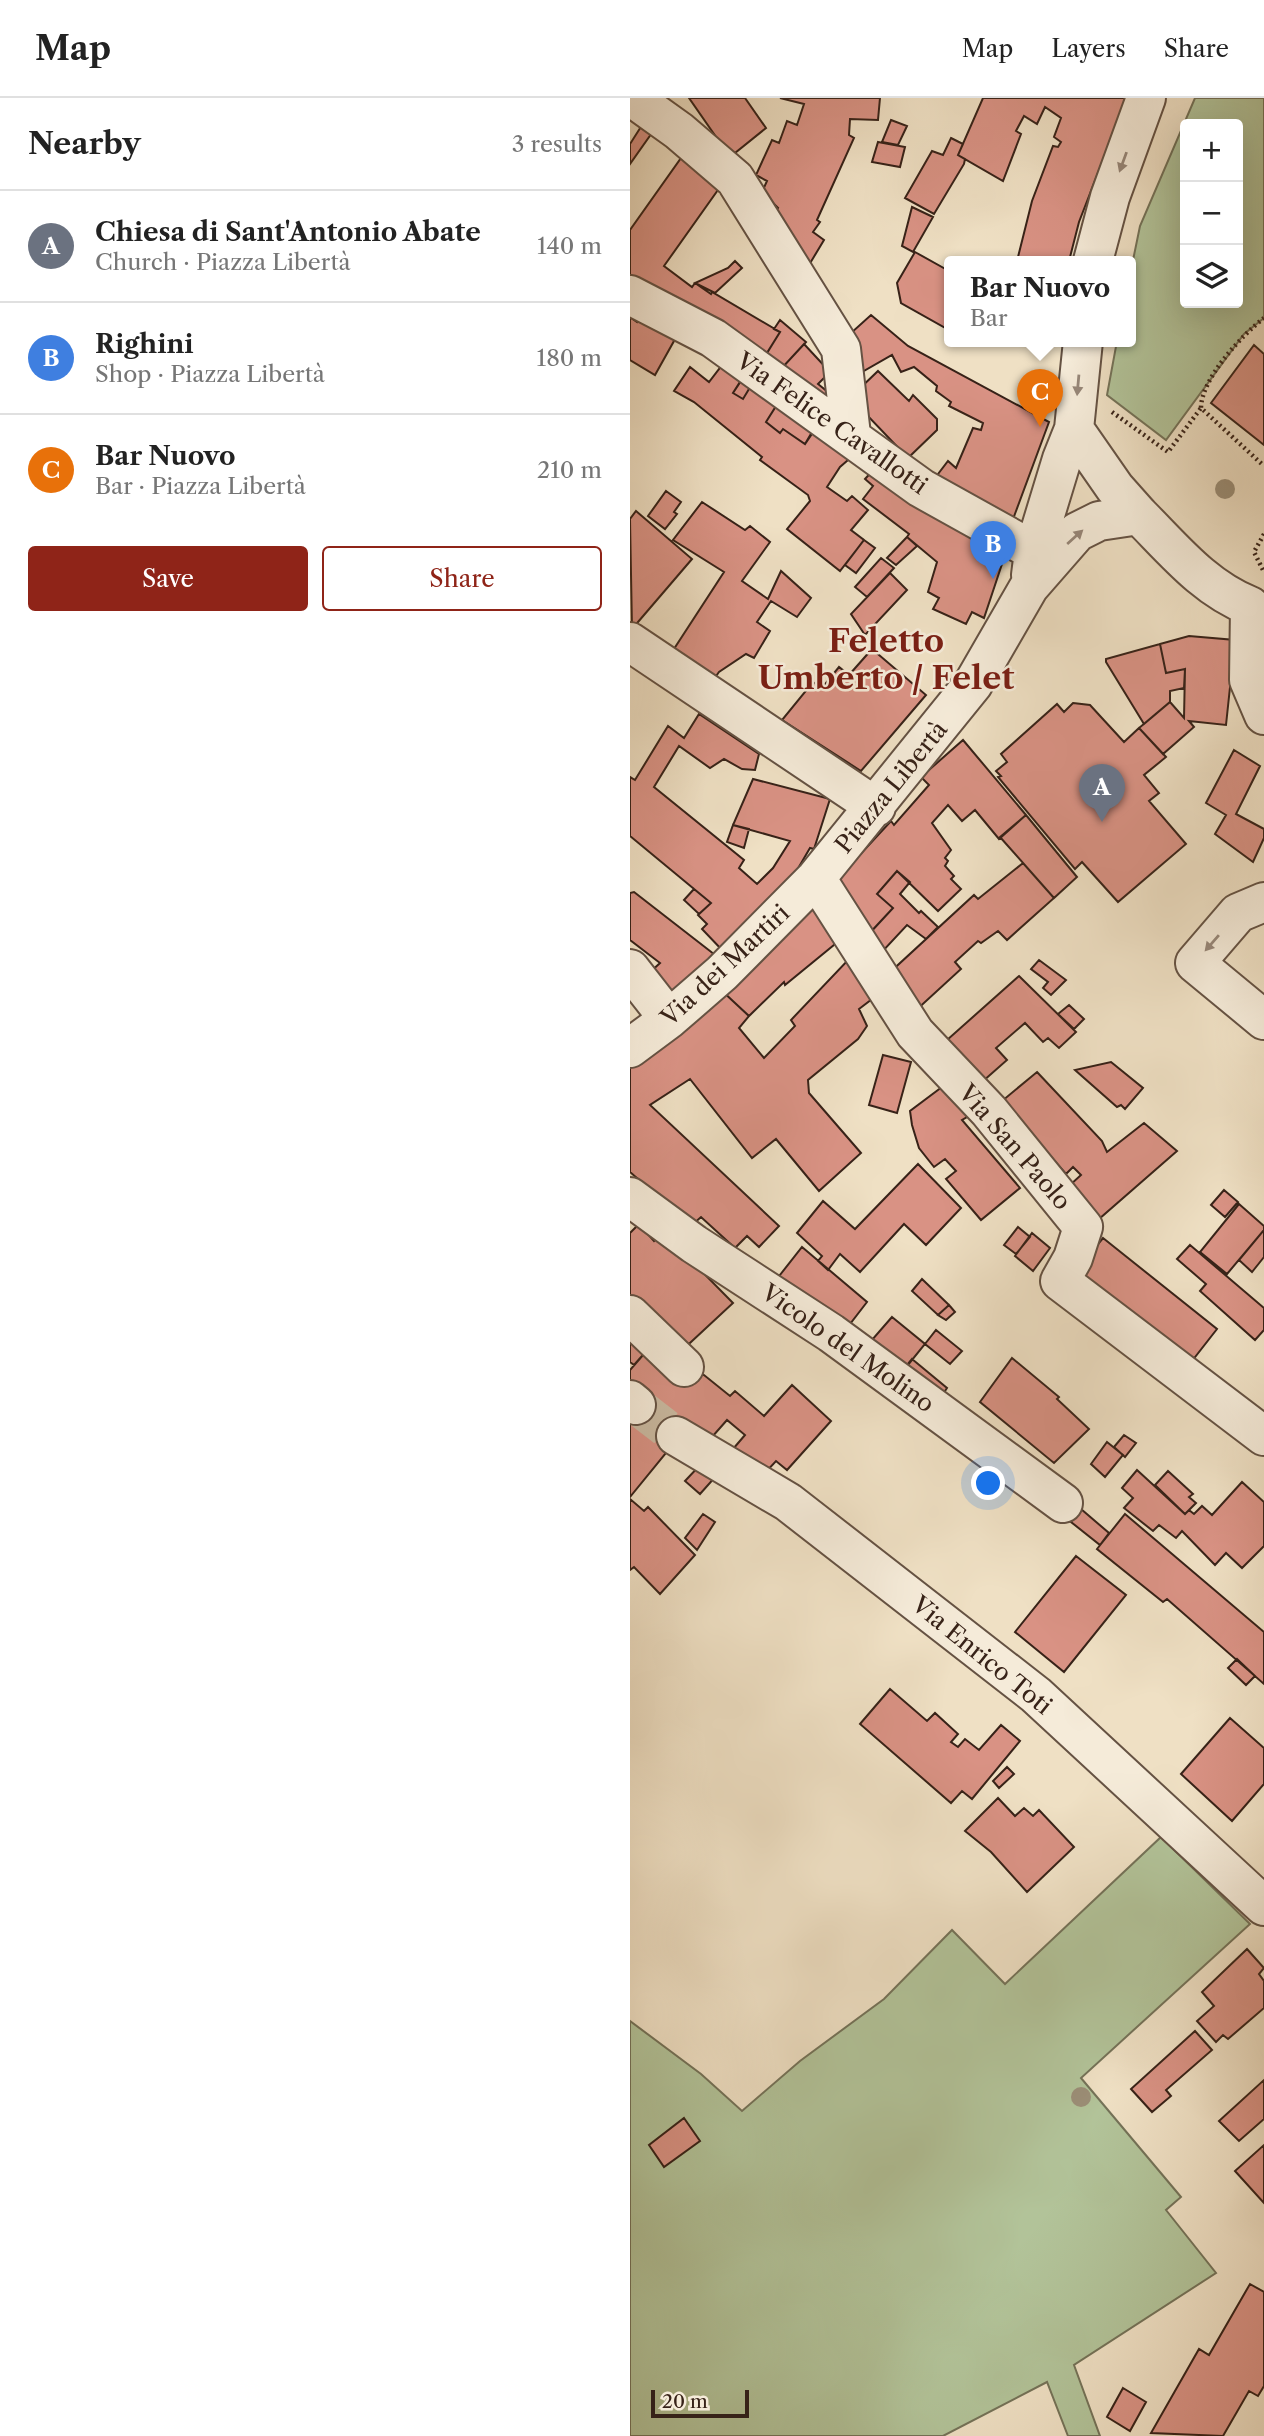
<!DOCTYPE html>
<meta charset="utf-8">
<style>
:root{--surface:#fff;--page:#f2f2f2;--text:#222;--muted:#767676;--line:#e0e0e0;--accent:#8f2418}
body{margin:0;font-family:"Libre Caslon Text",serif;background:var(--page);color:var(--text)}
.controls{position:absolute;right:21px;top:21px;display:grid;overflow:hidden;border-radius:7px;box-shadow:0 7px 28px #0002}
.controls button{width:63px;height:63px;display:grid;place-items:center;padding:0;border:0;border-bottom:2px solid var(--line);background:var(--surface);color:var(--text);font:35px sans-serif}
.scale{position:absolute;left:21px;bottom:18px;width:98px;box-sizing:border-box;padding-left:7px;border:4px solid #372218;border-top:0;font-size:19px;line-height:24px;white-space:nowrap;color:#372218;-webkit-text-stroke:5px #f5ebd9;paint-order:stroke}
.you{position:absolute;left:359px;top:1386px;width:24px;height:24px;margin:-18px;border:5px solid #fff;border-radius:50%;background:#1a73e8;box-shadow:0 0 0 10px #1a73e833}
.badge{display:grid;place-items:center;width:46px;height:46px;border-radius:50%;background:var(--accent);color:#fff;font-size:23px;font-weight:700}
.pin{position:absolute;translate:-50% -58px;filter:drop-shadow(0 2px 4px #0008)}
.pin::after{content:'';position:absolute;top:37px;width:24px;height:21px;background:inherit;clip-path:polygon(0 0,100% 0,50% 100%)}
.popup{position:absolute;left:314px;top:158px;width:192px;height:91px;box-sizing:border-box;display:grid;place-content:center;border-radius:7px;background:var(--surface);filter:drop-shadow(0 2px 5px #0005);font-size:23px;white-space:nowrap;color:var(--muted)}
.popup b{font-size:26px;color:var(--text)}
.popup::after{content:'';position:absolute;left:50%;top:100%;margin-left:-14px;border:14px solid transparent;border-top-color:var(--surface)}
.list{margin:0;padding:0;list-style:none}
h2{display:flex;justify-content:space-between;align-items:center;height:91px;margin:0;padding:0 28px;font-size:30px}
h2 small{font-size:23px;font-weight:400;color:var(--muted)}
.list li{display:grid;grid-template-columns:46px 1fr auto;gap:21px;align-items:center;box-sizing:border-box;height:112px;padding:0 28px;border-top:2px solid var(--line)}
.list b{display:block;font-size:26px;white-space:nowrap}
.list p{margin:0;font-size:23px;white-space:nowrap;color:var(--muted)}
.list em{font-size:23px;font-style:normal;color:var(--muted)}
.actions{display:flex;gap:14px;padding:21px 28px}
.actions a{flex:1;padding:16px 0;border:2px solid var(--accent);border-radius:7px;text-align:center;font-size:24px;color:var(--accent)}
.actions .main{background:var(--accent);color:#fff}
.icon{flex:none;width:38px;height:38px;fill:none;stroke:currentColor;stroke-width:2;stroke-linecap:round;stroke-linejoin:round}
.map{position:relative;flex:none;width:634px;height:2338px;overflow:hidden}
header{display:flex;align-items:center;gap:42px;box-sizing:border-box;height:98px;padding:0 35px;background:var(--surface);border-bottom:2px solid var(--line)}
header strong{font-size:33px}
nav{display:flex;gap:38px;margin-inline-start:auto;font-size:24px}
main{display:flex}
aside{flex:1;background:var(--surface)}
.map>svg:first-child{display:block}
.green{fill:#b2c399;stroke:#747258;stroke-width:2;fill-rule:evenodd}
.building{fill:#d99284;stroke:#372218;stroke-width:2}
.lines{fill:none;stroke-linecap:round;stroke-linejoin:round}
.minor-tunnel{stroke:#cabaa2;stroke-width:38;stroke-dasharray:38 19;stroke-linecap:butt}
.minor-casing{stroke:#655243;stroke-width:42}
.path{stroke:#372218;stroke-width:4.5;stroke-dasharray:2 3.5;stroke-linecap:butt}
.minor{stroke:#f5ebd9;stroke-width:38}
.tree{fill:#9b8e77}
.oneway{fill:#968678}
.labels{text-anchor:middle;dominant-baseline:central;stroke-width:5;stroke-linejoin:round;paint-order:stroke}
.street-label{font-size:24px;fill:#372218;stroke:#f5ebd9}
.district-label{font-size:32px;font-weight:bold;fill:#7a1f14;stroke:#f5ebd9}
</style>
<header>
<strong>Map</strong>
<nav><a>Map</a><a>Layers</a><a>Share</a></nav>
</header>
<main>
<aside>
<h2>Nearby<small>3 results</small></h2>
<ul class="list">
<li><span class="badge" style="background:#6b7280">A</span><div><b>Chiesa di Sant'Antonio Abate</b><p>Church · Piazza Libertà</p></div><em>140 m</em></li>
<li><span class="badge" style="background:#3f7fe0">B</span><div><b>Righini</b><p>Shop · Piazza Libertà</p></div><em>180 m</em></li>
<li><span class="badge" style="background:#e8710a">C</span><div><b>Bar Nuovo</b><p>Bar · Piazza Libertà</p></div><em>210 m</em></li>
</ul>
<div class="actions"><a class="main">Save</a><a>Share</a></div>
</aside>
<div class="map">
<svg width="634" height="2338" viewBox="0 0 634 2338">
<rect width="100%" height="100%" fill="#efe0c4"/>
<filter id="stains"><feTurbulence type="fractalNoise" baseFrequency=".00286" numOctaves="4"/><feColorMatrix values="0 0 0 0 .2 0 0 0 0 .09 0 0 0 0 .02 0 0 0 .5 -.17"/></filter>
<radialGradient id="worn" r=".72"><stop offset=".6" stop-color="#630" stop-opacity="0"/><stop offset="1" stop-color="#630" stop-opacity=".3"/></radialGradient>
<path class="green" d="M 565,0 L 634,0 L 634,220 L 614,236 L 536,342 L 477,297 L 487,243 L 501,243 L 501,172 L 510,128 ZM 555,26 L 608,26 L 608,205 L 555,205 Z
M 531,1739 L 620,1826 L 451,1980 L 551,2099 L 536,2112 L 586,2175 L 444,2267 L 470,2338 L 438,2338 L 417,2284 L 313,2338 L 0,2338 L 0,1923 L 71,1976 L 112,2013 L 170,1963 L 254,1901 L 322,1832 L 375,1886 Z"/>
<path class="building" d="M 59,0 L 115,0 L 136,30 L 100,59 Z
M 250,0 L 248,22 L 220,21 L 219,37 L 224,40 L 187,122 L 190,124 L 183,134 L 194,142 L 179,167 L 144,116 L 148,110 L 132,94 L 137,83 L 126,77 L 142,42 L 149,45 L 157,23 L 167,27 L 174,6 L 150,0 Z
M 353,0 L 497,0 L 449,124 L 439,163 L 387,163 L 402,103 L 423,48 L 428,49 L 431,44 L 424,39 L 431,20 L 415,9 L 407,26 L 394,18 L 386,33 L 391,36 L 373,83 L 328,57 Z
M 261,22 L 277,28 L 268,47 L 252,44 Z
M 14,24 L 24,32 L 0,66 L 0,46 Z
M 321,40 L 333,46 L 328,57 L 335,61 L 334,66 L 304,116 L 275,100 L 302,53 L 313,57 Z
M 248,44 L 275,49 L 270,69 L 242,64 Z
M 56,53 L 95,82 L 34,168 L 62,189 L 65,185 L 81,196 L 82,194 L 150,234 L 132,263 L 0,189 L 0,132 Z
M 282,109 L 303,119 L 283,154 L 272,148 Z
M 285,154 L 319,173 L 319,232 L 271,205 L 267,185 Z
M 105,163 L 112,170 L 85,195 L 65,185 L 98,170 Z
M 13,212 L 49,234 L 25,277 L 0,262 L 0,219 L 7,224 Z
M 241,217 L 278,248 L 419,324 L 379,432 L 305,380 L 318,363 L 326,370 L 343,330 L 351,332 L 353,325 L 319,308 L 321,304 L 306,293 L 307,288 L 284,269 L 271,274 L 262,257 L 232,274 L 221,235 Z
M 150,222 L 176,244 L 151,271 L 134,260 L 150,234 L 144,231 Z
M 174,246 L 200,274 L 188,286 L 204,299 L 195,310 L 151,271 Z
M 624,247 L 634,256 L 634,347 L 581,305 Z
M 96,262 L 115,276 L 103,295 L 113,301 L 122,286 L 148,305 L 136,324 L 150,335 L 153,331 L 175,346 L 190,324 L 225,356 L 210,369 L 197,389 L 217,403 L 222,398 L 238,412 L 221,432 L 234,442 L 210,473 L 157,431 L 180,403 L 178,397 L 130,362 L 132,359 L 64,304 L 44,293 L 60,269 L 79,284 Z
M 248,273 L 279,303 L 283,297 L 307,321 L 307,332 L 278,360 L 234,314 L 225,295 Z
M 113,280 L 122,286 L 113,301 L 103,295 Z
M 148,305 L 185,329 L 175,346 L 153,331 L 150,335 L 136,324 Z
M 245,370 L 377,451 L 354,520 L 342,514 L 336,526 L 303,511 L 309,500 L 298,494 L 307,464 L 277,439 L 279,436 L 233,401 L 243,388 L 235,381 Z
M 36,393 L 51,404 L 44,414 L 47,416 L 35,431 L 18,418 Z
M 72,404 L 115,432 L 120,428 L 140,444 L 112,483 L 138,501 L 151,473 L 181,500 L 167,519 L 141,503 L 127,524 L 140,533 L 124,560 L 116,556 L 89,574 L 84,581 L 42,554 L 94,474 L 43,442 Z
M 6,413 L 62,461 L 2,531 L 0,421 Z
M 277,439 L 287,448 L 266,467 L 257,460 Z
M 234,442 L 245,450 L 226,475 L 215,467 Z
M 251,460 L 264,470 L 237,499 L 225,489 Z
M 260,475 L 277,492 L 235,537 L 221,516 Z
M 559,538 L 605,542 L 596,627 L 559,623 L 564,629 L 533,656 L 509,630 L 540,604 L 554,620 L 555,571 L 536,575 L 530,546 Z
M 530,546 L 536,575 L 555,571 L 554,590 L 540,593 L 540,604 L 514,626 L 476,564 L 476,561 Z
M 242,551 L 296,597 L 231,673 L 152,622 L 183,584 L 192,590 L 209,569 L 219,577 Z
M 443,605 L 460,607 L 494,644 L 509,630 L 536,659 L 514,677 L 529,695 L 519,703 L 556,746 L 488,804 L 452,764 L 445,771 L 368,679 L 371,678 L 366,673 L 377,664 L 371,656 L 427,606 L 434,614 Z
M 69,616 L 129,656 L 125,672 L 112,671 L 94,661 L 80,670 L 49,648 L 24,689 L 114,762 L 109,770 L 127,786 L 143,770 L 160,743 L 103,727 L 123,681 L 200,701 L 184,751 L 180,750 L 166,774 L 93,853 L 72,831 L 77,826 L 68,817 L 81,805 L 0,738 L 0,679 L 5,682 L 38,628 L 54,640 Z
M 333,642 L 396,717 L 369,741 L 345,712 L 332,723 L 318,707 L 302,725 L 321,752 L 315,760 L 318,763 L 315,768 L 324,778 L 321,781 L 331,791 L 308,813 L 267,773 L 247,796 L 263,810 L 236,839 L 200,789 L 261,723 L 264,727 L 299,687 L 291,679 Z
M 604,652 L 630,668 L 606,716 L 634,731 L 634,740 L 623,764 L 585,736 L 596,717 L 576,705 Z
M 396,717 L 447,779 L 424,800 L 370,739 Z
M 103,727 L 119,731 L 114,750 L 97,744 Z
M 393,765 L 424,800 L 377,842 L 368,833 L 351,845 L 348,843 L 325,864 L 331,871 L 283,915 L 256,878 L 344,797 L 348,801 Z
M 267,773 L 280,784 L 270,796 L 289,815 L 291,813 L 308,829 L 296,841 L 277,827 L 251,855 L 238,837 L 263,810 L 247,796 Z
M 64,791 L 81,805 L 69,816 L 54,802 Z
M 4,794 L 89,860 L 34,908 L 18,876 L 30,865 L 0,842 L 0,795 Z
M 187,803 L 210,842 L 155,887 L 154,884 L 119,918 L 90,891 Z
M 219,861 L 246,898 L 229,911 L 237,928 L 228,941 L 178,982 L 179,995 L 231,1055 L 189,1093 L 146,1041 L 122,1060 L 60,981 L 20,1007 L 149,1128 L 129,1149 L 117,1138 L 105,1150 L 71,1119 L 53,1135 L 16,1088 L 0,1074 L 0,965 L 90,891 L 119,918 L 109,930 L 134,960 L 165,928 L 161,922 Z
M 409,862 L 436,882 L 421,897 L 413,890 L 418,884 L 401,871 Z
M 389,878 L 446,934 L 429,950 L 418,940 L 413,944 L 395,925 L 366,950 L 377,962 L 344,991 L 308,950 Z
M 439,907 L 454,921 L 444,931 L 428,916 Z
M 253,957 L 281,964 L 267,1015 L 239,1007 Z
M 481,964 L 513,990 L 495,1011 L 491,1007 L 487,1009 L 445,972 Z
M 407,974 L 472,1043 L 477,1054 L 514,1025 L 547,1053 L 469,1121 L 440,1087 L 451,1077 L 443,1069 L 436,1076 L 372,1003 Z
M 320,983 L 337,1019 L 332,1022 L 390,1090 L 351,1122 L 316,1081 L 326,1073 L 315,1061 L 304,1069 L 289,1050 L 282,1027 L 280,1013 Z
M 288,1066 L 331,1110 L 296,1147 L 274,1126 L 230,1174 L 210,1156 L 198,1172 L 188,1163 L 192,1158 L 167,1135 L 193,1103 L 225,1131 Z
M 594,1092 L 608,1104 L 595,1119 L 581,1107 Z
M 609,1106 L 634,1128 L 634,1132 L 597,1176 L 570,1154 Z
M 9,1126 L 24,1143 L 33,1134 L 103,1205 L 47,1257 L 0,1206 L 0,1135 Z
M 388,1129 L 400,1139 L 386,1156 L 374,1147 Z
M 634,1132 L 634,1159 L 622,1174 L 609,1162 Z
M 402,1135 L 420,1150 L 403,1173 L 385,1158 Z
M 473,1140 L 587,1231 L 558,1268 L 446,1173 Z
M 560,1147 L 634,1210 L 634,1232 L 625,1242 L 570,1193 L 576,1186 L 547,1161 Z
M 172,1149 L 237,1204 L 213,1235 L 146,1182 Z
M 292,1181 L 319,1207 L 308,1217 L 282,1193 Z
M 319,1207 L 325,1214 L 316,1222 L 308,1217 Z
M 262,1219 L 295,1246 L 269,1278 L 234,1251 Z
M 0,1231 L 20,1249 L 4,1267 L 0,1264 Z
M 306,1232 L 332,1253 L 320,1266 L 295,1246 Z
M 20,1249 L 74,1277 L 100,1298 L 105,1293 L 134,1318 L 162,1287 L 201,1323 L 157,1372 L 146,1363 L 133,1377 L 103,1351 L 115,1337 L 97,1322 L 75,1347 L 44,1345 L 0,1399 L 0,1272 Z
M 382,1260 L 429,1299 L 427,1301 L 459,1331 L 424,1365 L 350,1304 Z
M 282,1261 L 317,1290 L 309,1302 L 272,1273 Z
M 494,1337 L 506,1345 L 495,1359 L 484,1349 Z
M 477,1344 L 493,1357 L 475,1379 L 461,1366 Z
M 71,1366 L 87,1377 L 70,1396 L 55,1383 Z
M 507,1372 L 555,1416 L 559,1412 L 564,1416 L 572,1408 L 582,1417 L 612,1384 L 634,1404 L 634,1448 L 612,1470 L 596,1455 L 585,1467 L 552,1433 L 546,1440 L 529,1427 L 523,1433 L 494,1410 L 503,1400 L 492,1390 Z
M 538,1373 L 563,1396 L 559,1399 L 566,1405 L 555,1416 L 525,1387 Z
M 0,1401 L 14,1413 L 18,1409 L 65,1457 L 30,1496 L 4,1469 L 0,1472 Z
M 451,1411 L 479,1435 L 470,1447 L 441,1424 Z
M 73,1416 L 85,1424 L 67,1452 L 55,1440 Z
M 495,1416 L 634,1534 L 634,1586 L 537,1501 L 533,1504 L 467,1451 Z
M 446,1458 L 496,1497 L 434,1574 L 385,1534 Z
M 607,1561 L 625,1578 L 616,1587 L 598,1570 Z
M 260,1591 L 297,1623 L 305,1615 L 328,1636 L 321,1644 L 328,1649 L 335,1641 L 349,1652 L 371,1627 L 390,1643 L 342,1701 L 332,1693 L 321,1705 L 230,1626 Z
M 600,1620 L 634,1650 L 634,1686 L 602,1723 L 551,1676 Z
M 377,1669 L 384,1676 L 369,1690 L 363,1683 Z
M 368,1700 L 385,1718 L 394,1710 L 403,1718 L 409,1712 L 444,1749 L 397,1794 L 361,1754 L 335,1733 Z
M 617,1851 L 634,1870 L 629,1876 L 634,1883 L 634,1910 L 598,1941 L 593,1937 L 586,1944 L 567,1923 L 584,1908 L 572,1894 Z
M 565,1933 L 582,1952 L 536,1992 L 541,1998 L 522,2014 L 501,1991 Z
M 634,1982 L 634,2021 L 609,2043 L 589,2023 Z
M 54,2020 L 70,2043 L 34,2069 L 19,2047 Z
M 634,2047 L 634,2105 L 605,2073 Z
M 620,2186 L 634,2194 L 634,2288 L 628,2298 L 619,2293 L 593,2338 L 521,2335 L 569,2251 L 579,2257 Z
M 493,2290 L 516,2304 L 500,2333 L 477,2319 Z"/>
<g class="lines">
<path class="minor-tunnel" d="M 6,1307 L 46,1338"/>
<defs>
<path id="minor" d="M 3,0 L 49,33 L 105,81 L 211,251 L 221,337
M 463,163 L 480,99 L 516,0
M 0,197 L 83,240 L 291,390 L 404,453
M 444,331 L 485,390 L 509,417
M 401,477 L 404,453 L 432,361 L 444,331 L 453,243
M 620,508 L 619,582 L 634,617
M 0,544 L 246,709
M 186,780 L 285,935 L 359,1013 L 453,1129 L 443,1160 L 430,1183 L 634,1338
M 634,804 L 608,815 L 565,865 L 634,922
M 0,871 L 39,921
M 0,950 L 39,921 L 92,875 L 186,780 L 343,586 L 399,489 L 447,434 L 469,423 L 509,417 C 543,451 574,490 620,508
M 0,1099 L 64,1146 L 201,1235 L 433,1405
M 0,1217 L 54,1269
M 0,1302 L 6,1307
M 46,1338 L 158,1404 L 406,1597 L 634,1808"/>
</defs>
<use href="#minor" class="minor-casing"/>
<path class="path" d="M 634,220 C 612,237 571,281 571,310 L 634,368
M 482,314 L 538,354 L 571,310
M 634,436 L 624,454 L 634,474"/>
<use href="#minor" class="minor"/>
</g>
<g class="tree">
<circle cx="595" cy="391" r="10"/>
<circle cx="451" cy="1999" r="10"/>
</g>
<defs><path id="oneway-solid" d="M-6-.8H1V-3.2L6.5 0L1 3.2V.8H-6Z" transform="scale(1.75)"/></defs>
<g class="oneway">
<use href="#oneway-solid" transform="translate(493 64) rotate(110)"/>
<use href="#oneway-solid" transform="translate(448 287) rotate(95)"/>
<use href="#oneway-solid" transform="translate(445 439) rotate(-42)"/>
<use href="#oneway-solid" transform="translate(582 845) rotate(131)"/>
</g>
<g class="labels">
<g class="street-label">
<text transform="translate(202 325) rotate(35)">Via Felice Cavallotti</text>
<text transform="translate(261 689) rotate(-51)">Piazza Libertà</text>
<text transform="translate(95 867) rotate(-43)">Via dei Martiri</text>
<text transform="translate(385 1049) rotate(49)">Via San Paolo</text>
<text transform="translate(218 1250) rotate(35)">Vicolo del Molino</text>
<text transform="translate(352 1557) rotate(39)">Via Enrico Toti</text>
</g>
<g class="district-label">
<text x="256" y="542">Feletto<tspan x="256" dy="37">Umberto / Felet</tspan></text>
</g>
</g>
<rect width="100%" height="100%" filter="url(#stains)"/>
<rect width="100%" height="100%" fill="url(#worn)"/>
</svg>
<div class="controls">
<button>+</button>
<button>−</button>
<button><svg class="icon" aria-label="layers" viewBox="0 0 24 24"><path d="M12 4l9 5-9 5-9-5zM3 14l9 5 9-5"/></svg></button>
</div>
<div class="scale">20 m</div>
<div class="you"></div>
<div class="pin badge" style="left:472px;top:724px;background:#6b7280">A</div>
<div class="pin badge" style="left:363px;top:481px;background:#3f7fe0">B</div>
<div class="pin badge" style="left:410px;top:329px;background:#e8710a">C</div>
<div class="popup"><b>Bar Nuovo</b>Bar</div>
</div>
</main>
